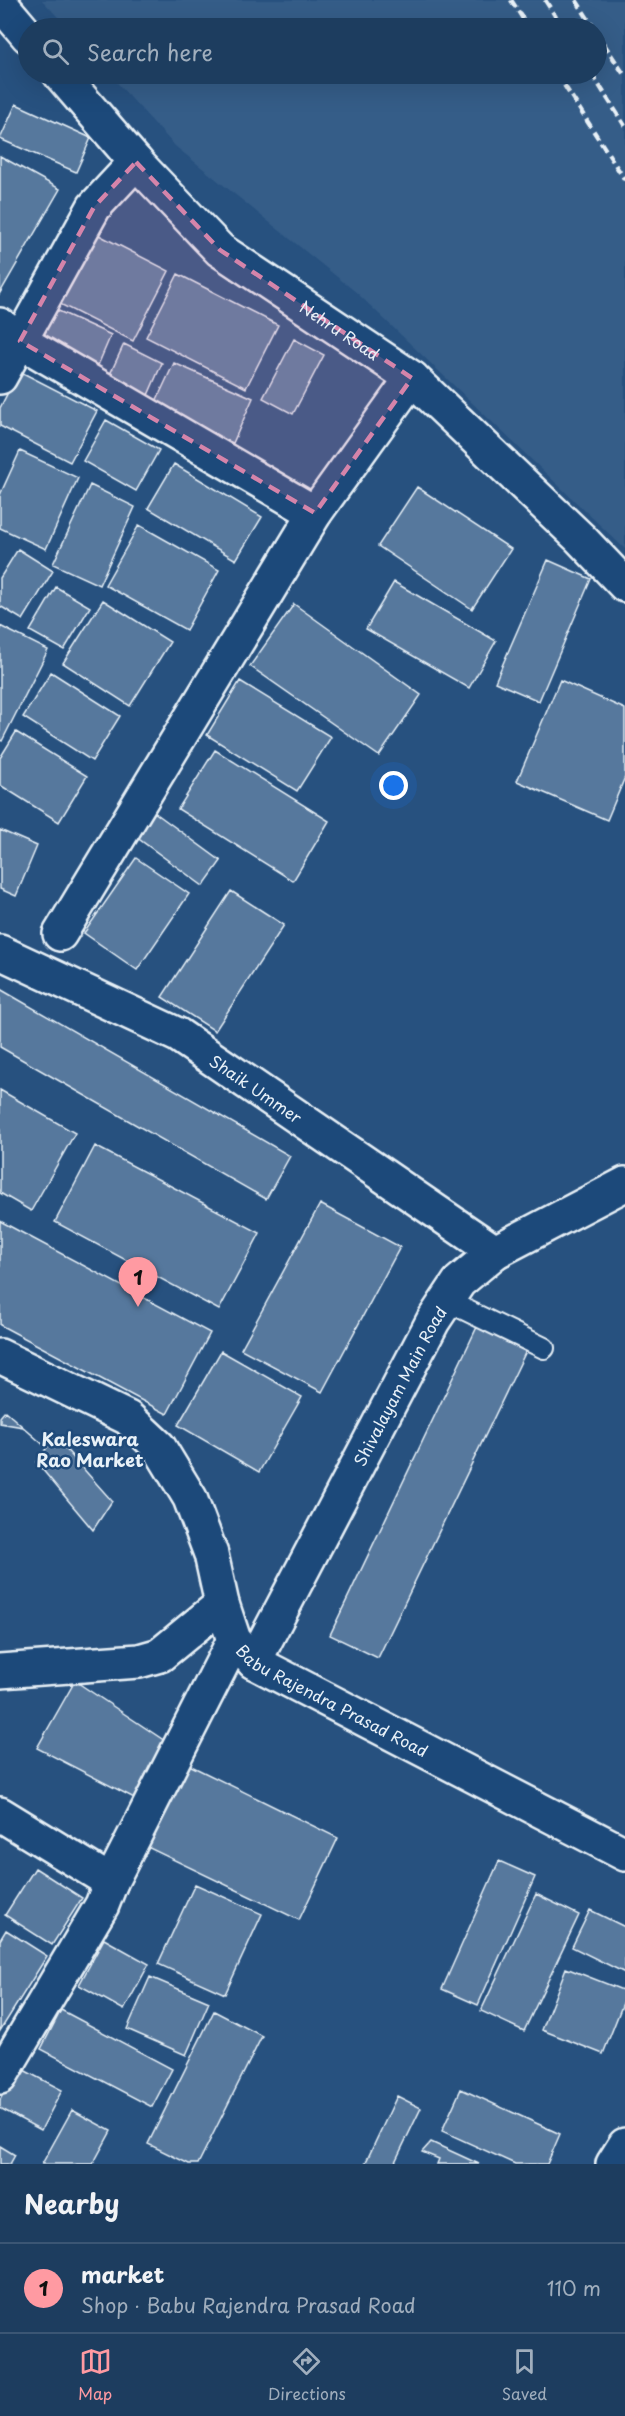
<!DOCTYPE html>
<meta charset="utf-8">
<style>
:root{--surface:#1d3d5f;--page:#254465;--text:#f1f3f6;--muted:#a0aebd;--line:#3b5674;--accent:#ff9aa2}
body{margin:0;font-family:"Playpen Sans",sans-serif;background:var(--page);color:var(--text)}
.you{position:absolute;left:394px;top:786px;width:21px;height:21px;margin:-15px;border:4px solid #fff;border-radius:50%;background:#1a73e8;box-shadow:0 0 0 9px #1a73e833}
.badge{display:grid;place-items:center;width:39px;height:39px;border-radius:50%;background:var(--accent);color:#111;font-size:20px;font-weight:700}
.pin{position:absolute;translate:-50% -50px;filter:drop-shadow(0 2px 3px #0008)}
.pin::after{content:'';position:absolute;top:32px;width:21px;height:18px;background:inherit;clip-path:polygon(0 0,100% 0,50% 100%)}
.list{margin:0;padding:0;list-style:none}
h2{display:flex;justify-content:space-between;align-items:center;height:78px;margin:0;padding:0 24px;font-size:26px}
h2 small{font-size:20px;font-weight:400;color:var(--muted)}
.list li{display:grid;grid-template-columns:39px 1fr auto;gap:18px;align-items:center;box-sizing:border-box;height:90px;padding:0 24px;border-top:2px solid var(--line)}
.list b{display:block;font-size:22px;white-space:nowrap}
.list p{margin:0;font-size:20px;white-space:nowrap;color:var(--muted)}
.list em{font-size:20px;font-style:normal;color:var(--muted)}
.icon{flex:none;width:33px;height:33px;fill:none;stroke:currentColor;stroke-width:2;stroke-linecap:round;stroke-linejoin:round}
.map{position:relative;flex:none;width:625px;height:2164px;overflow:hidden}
.search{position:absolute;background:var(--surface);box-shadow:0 6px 24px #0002;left:18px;right:18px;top:18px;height:66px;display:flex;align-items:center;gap:15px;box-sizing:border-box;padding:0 21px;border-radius:33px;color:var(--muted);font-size:22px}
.sheet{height:168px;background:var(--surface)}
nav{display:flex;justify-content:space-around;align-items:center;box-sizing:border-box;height:84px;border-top:2px solid var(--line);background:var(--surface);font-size:16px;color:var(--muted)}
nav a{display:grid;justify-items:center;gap:3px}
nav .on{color:var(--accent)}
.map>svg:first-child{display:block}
.built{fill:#355d88}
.building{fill:#57789d;stroke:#e8f1f8;stroke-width:1.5}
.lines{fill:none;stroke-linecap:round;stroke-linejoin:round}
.service-casing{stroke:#e8f1f8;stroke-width:24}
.minor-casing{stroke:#e8f1f8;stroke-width:38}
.tertiary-casing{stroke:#e8f1f8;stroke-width:38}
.secondary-casing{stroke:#e8f1f8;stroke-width:38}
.service{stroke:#1f4a7a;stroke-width:20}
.minor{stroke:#1f4a7a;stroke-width:33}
.tertiary{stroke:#1f4a7a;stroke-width:33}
.secondary{stroke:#1f4a7a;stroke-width:33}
.rail{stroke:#e8f1f8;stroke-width:4.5;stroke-dasharray:9 4.5;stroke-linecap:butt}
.marked{fill:#d584aa;fill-opacity:0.2;stroke:#d584aa;stroke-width:4.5;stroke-dasharray:12 8;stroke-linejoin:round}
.labels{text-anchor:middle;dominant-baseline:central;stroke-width:5;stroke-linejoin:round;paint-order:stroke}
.street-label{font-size:16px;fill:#e8f1f8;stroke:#1f4a7a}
.neighbourhood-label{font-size:18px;font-weight:bold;fill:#e8f1f8;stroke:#1f4a7a}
</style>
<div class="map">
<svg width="625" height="2164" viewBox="0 0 625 2164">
<rect width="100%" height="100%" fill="#27517f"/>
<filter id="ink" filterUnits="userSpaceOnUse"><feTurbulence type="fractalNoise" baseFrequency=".0167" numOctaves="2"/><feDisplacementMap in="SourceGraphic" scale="12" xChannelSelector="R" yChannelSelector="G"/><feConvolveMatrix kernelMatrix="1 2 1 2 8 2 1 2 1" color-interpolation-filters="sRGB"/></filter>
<g filter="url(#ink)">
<path class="built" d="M 42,0 L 625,0 L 625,549 L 357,293 L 175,146 L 109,74 L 596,74 L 596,28 L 68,28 Z"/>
<path class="building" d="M 16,104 L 91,138 L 76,172 L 0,139 Z
M 0,156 L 60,189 L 0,293 Z
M 93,232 L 169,271 L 133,341 L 56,302 Z
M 178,274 L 278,325 L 246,388 L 146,337 Z
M 52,308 L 111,335 L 96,370 L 36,344 Z
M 294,339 L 324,355 L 293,414 L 263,398 Z
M 124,344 L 162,363 L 145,402 L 106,383 Z
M 174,363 L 253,398 L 233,443 L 153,408 Z
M 19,371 L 97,411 L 70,462 L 0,426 L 0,408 Z
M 106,420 L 159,450 L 136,491 L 83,461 Z
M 20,451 L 78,478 L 46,549 L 0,528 L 0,495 Z
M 174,464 L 262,517 L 236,560 L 148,508 Z
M 90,485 L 135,507 L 99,585 L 53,564 Z
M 417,487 L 511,549 L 472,609 L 378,546 Z
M 139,525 L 219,570 L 186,630 L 105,585 Z
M 18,549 L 53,571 L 23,620 L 0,606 L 0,578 Z
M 548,560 L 591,579 L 539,701 L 495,682 Z
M 394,582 L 496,641 L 469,688 L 366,629 Z
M 56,587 L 90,607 L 64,650 L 30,631 Z
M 103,600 L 170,642 L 130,706 L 63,663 Z
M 294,604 L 421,695 L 379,756 L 250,666 Z
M 0,626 L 48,650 L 2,741 L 0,740 Z
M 51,672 L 120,716 L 92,761 L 23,717 Z
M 560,680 L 625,709 L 625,777 L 607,820 L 517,781 Z
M 240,681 L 331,737 L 297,791 L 207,735 Z
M 16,732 L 87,776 L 59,822 L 0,785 L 0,758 Z
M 215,750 L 329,821 L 293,881 L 178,809 Z
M 150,809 L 221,861 L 203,886 L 132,834 Z
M 0,830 L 37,846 L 16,896 L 0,889 Z
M 136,858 L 189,894 L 137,970 L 84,933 Z
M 231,891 L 284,925 L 215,1031 L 162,997 Z
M 0,989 L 290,1156 L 266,1199 L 0,1047 Z
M 0,1090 L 75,1133 L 31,1211 L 0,1193 Z
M 95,1146 L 260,1233 L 219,1310 L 55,1222 Z
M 320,1204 L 400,1247 L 322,1392 L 241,1349 Z
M 0,1221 L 210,1333 L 167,1414 L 0,1325 Z
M 477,1327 L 526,1351 L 378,1658 L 330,1635 Z
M 221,1351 L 302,1397 L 259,1472 L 178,1425 Z
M 5,1411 L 47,1448 L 23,1427 L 0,1423 L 0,1417 Z
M 55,1437 L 112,1501 L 93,1530 L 36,1462 Z
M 75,1681 L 168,1743 L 142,1802 L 37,1748 Z
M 183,1762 L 338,1838 L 299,1920 L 143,1845 Z
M 499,1861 L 535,1877 L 478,2005 L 442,1989 Z
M 35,1868 L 82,1898 L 52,1945 L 5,1915 Z
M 195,1884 L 262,1914 L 225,1994 L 158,1964 Z
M 536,1894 L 579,1915 L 524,2031 L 481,2011 Z
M 590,1910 L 625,1927 L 625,1973 L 572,1947 Z
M 6,1930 L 47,1956 L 0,2031 L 0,1940 Z
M 104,1939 L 149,1964 L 124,2010 L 79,1985 Z
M 566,1968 L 625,1991 L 625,1998 L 603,2054 L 542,2030 Z
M 150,1977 L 209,2002 L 186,2055 L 127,2029 Z
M 61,2010 L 172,2069 L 152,2107 L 41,2049 Z
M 214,2011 L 262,2036 L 198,2164 L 189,2164 L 148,2144 Z
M 18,2067 L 62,2090 L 41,2130 L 0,2108 L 0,2100 Z
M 461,2089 L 560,2134 L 547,2164 L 515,2164 L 442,2131 Z
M 397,2096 L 421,2108 L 394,2164 L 365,2164 Z
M 72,2110 L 111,2131 L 93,2164 L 42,2164 Z
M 431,2142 L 479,2164 L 437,2164 L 439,2159 L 422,2152 Z
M 0,2146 L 15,2155 L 10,2164 L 0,2164 Z"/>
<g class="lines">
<defs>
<path id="service" d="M 447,1301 L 544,1348"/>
<g id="minor">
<path d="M 0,325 L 20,341 L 315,513"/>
<path d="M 0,377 L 94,207 L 136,162"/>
<path d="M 60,934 L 315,513 L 412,378"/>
<path id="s1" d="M 0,952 L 178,1035 L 495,1252"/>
<path d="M 0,1671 L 139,1661 L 160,1655 L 222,1604"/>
<path d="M 0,1814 L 111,1882"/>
<path d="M 0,2077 L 102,1905 L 111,1882 L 234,1640"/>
</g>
<g id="tertiary">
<path d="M 0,3 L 28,36"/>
<path id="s2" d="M 60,74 L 136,162 L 220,250 L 412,378 L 580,538 L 625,585"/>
<path id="s3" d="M 0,1356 L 128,1418 L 159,1447 L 190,1498 L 211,1554 L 222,1604 L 234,1640 L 254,1662 L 625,1854"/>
<path id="s4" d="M 254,1662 L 433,1321 L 459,1282 L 495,1252 L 625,1184"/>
</g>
<path id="secondary" d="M 613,2164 L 625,2145"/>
</defs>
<use href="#service" class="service-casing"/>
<use href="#minor" class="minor-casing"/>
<use href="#tertiary" class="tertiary-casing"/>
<use href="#secondary" class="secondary-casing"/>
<use href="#service" class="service"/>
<use href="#minor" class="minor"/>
<use href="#tertiary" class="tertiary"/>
<use href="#secondary" class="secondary"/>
<path class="rail" d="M 511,0 L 529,28
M 545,0 L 563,28
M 576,0 L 594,28
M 596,32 L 625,76
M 557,74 L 625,180
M 592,74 L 625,126"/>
</g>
</g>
<path class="marked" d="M 136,162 L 220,250 L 412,378 L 315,513 L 20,341 L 94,207 Z"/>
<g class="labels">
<g class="street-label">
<text stroke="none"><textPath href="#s2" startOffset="382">Nehru Road</textPath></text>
<text stroke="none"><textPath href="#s1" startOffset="291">Shaik Ummer</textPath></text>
<text stroke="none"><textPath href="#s4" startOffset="312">Shivalayam Main Road</textPath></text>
<text stroke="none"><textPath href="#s3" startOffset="510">Babu Rajendra Prasad Road</textPath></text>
</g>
<g class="neighbourhood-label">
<text x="90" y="1438">Kaleswara<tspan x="90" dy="21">Rao Market</tspan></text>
</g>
</g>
</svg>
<div class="you"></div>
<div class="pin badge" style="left:138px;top:1307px">1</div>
<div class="search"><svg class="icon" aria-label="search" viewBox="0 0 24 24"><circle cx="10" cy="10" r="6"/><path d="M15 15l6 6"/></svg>Search here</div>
</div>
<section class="sheet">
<h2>Nearby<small></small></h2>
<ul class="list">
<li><span class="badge">1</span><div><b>market</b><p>Shop · Babu Rajendra Prasad Road</p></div><em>110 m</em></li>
</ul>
</section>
<nav>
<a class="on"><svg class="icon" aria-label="map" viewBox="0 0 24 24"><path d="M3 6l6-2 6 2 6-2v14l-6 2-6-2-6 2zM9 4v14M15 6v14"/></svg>Map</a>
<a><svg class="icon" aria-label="directions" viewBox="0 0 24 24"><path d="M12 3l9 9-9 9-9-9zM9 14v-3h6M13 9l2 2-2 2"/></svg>Directions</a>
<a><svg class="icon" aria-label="saved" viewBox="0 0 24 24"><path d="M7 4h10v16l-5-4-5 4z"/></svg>Saved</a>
</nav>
